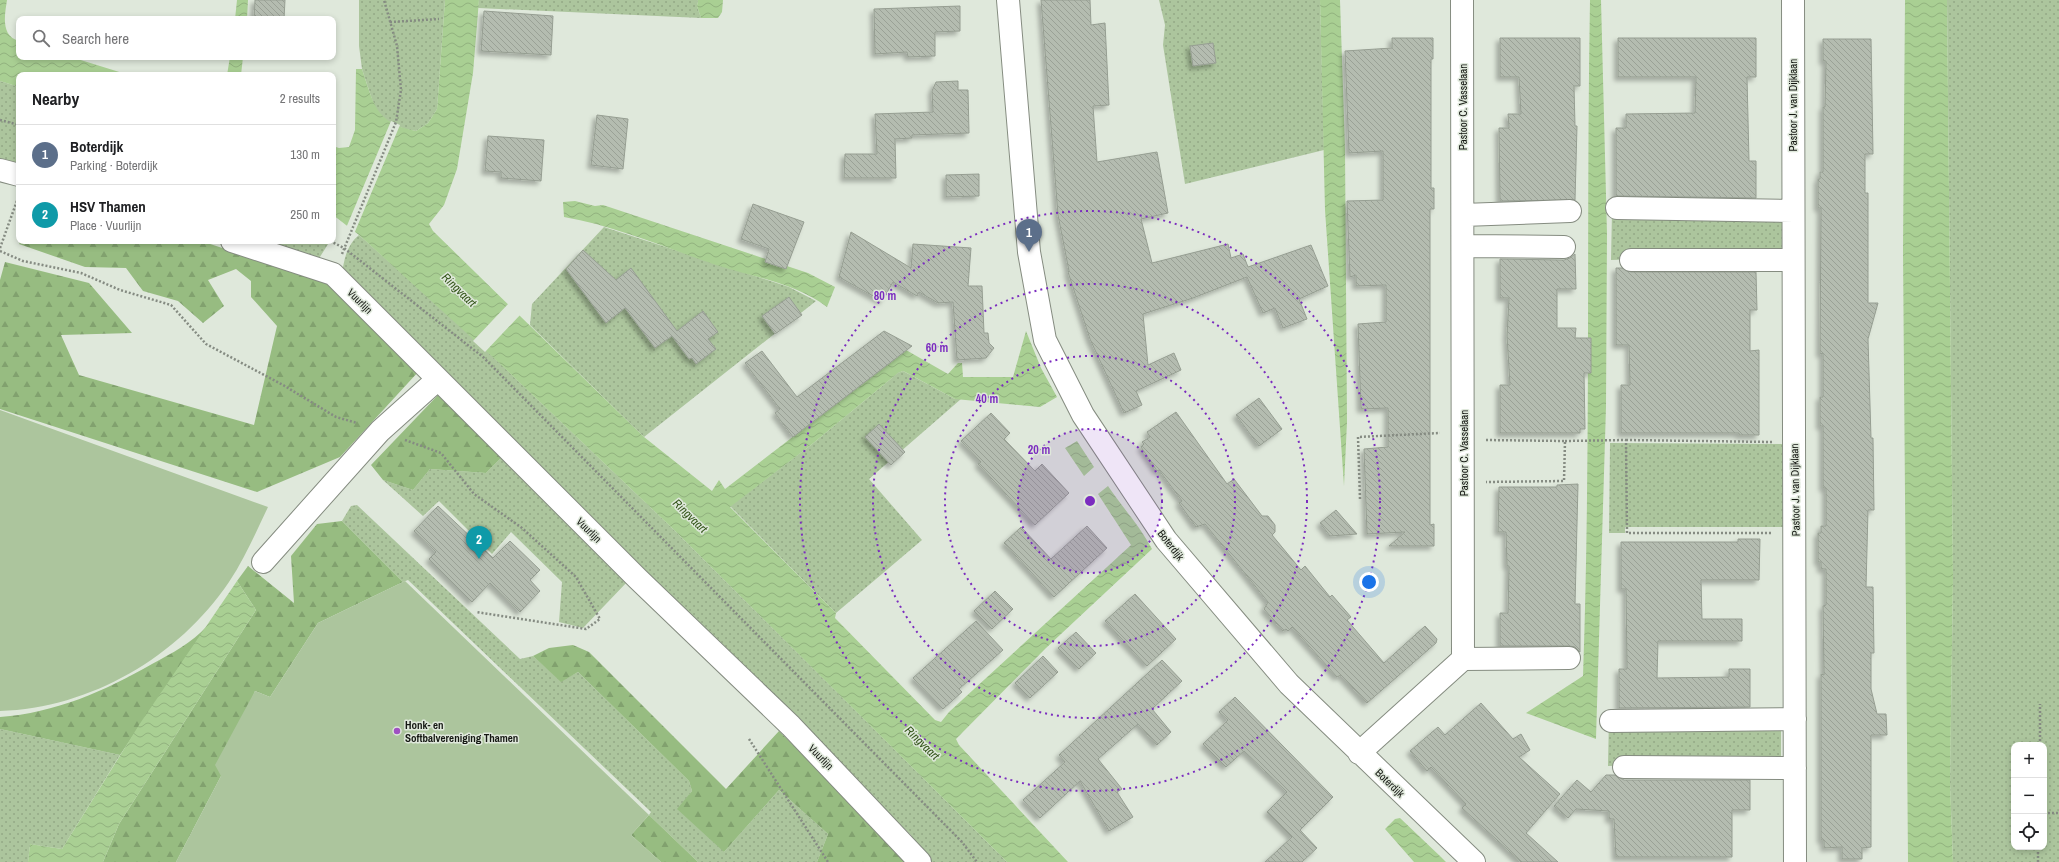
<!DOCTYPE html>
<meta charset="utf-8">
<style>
:root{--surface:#fff;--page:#f6f6f6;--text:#202124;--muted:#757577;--line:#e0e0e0;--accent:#9f51c2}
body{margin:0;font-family:"Archivo Narrow",sans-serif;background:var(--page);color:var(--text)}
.controls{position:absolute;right:12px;bottom:12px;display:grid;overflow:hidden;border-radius:8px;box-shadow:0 2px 6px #0003}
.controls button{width:36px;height:36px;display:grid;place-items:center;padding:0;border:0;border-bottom:1px solid var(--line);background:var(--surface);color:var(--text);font:20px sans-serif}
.you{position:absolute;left:1369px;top:582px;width:14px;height:14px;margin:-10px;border:3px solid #fff;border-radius:50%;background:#1a73e8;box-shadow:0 0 0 6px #1a73e833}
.badge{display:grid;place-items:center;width:26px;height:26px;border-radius:50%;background:var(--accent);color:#fff;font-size:13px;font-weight:700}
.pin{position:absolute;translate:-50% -33px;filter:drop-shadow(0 1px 2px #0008)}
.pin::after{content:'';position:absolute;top:21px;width:14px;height:12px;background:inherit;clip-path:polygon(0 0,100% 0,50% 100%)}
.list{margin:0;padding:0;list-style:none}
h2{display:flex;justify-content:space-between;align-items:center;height:52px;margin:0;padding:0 16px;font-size:17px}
h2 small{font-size:13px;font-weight:400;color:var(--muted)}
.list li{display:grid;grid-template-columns:26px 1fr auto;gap:12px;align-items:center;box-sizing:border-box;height:60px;padding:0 16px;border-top:1px solid var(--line)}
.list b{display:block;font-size:15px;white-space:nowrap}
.list p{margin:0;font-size:13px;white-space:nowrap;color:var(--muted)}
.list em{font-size:13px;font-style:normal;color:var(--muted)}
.icon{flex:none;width:22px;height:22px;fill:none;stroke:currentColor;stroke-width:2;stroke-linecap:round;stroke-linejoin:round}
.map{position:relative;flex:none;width:2059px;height:862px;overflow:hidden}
.search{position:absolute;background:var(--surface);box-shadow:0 2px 6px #0003;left:16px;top:16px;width:320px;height:44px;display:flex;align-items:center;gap:10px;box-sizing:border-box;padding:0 14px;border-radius:8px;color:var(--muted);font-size:15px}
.panel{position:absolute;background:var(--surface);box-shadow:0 2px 6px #0003;left:16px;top:72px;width:320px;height:172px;border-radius:8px}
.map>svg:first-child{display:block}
.grass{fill:url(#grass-dots);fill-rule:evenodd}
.forest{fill:url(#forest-firs)}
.pitch{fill:#acc59d}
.water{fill:url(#water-waves)}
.pier{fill:#dfe8db}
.building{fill:url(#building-back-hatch);stroke:#969e92;filter:url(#shadow)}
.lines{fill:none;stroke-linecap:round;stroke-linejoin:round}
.minor-casing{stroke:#858c80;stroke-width:24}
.path{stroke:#858b82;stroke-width:2.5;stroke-dasharray:2 2;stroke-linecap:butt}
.minor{stroke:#fff;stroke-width:22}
.ring{fill:none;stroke:#7b2cbf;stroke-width:2;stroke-dasharray:2 4}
.poi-dot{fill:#9f51c2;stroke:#dfe8db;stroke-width:1.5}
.labels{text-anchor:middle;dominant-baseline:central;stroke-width:3;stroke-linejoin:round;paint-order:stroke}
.street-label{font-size:11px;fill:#141712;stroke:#dfe8db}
.poi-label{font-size:11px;font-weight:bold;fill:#141712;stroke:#dfe8db;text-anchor:start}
.water-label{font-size:12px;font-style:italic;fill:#315317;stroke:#dfe8db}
.centre{fill:#7b2cbf;stroke:#dfe8db;stroke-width:2}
.ring-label{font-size:12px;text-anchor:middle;font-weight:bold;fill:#7b2cbf;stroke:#dfe8db;stroke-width:3;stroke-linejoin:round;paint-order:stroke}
</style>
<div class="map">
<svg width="2059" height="862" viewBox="0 0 2059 862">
<defs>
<pattern id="grass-dots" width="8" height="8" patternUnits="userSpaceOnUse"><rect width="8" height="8" fill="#acc59d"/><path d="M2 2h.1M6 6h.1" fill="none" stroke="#93a886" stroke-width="1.8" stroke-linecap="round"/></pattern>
<pattern id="forest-firs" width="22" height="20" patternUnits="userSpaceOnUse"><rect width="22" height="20" fill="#97bc81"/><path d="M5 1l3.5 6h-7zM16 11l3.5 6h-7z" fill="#81a16e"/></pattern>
<pattern id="water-waves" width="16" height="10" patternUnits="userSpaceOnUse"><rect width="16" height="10" fill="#a9cf93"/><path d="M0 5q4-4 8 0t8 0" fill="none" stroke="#91b17e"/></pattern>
<pattern id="building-back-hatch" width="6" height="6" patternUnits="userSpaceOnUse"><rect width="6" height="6" fill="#b4bcb0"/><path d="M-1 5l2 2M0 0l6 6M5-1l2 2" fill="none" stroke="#9aa196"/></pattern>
<filter id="shadow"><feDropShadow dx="-3.5" dy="3.5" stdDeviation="2" flood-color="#0004"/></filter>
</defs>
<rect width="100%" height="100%" fill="#dfe8db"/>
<path class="grass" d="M 359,0 L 445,0 L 437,109 L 428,123 L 416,131 L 405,129 L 386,121 L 375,108 L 362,69 L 359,46 Z
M 479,0 L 698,0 L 697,6 L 701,18 L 478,8 Z
M 1159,0 L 1320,0 L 1324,150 L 1185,184 L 1163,45 L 1165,25 Z
M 1947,0 L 2059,0 L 2059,862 L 1953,862 L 1950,783 L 1953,577 ZM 2014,745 L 2044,745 L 2044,847 L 2014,847 Z
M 0,81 L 19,87 L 19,168 L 0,162 Z
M 1612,212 L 1785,214 L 1785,254 L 1611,260 Z
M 604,227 L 789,287 L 816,301 L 644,437 L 530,325 L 532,304 Z
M 359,235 L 466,331 L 672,528 L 1007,862 L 927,862 L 911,835 L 342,274 C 344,259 347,245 359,235 Z
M 257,241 L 330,241 L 318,260 Z
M 903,371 L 955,399 L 961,399 L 869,479 L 922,540 L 836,613 L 730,506 L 811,445 L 898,373 Z
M 1610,443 L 1783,444 L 1783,527 L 1625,527 L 1625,533 L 1609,533 Z
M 504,455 L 628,581 L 583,628 L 559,622 L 562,582 L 511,532 L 492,554 L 439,501 L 423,516 L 383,480 L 413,490 L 430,469 L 486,473 Z
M 357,505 L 520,659 L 533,656 L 561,681 L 578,672 L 689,781 L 692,791 L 689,795 L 724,852 L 779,790 L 828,834 L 817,862 L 698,862 L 649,815 L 651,812 L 408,580 L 403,582 L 342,521 L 351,506 Z
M 1609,716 L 1781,724 L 1781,761 L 1608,766 Z
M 0,729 L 120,755 L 62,849 L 30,844 L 28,862 L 0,862 Z"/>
<path class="forest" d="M 21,241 L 201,241 L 329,283 L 419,371 L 340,457 L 257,492 L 0,409 L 0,280 L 5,262 L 89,283 L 132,333 L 61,335 L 79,375 L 254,425 L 277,326 L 251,297 L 251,281 L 236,269 L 208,280 L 224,306 L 203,323 L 178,301 L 143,291 L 126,268 L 85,267 L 19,244 Z
M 439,394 L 504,455 L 486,473 L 430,469 L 413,490 L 383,480 L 371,465 Z
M 342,521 L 403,582 L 318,623 L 270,697 L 255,691 L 221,776 L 176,862 L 103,862 L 119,824 L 256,610 L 237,581 L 248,566 L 294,603 L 291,556 L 317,524 Z
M 207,626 L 120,755 L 0,729 L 0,717 C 55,713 105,691 152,664 C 172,653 192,643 207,626 Z
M 573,645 L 589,652 L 726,789 L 779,731 L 880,831 L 907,862 L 817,862 L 828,834 L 779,790 L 724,852 L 677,809 L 692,791 L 689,781 L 578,672 L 561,682 L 533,656 L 549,648 Z
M 649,815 L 698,862 L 661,862 L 631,835 Z"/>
<path class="pitch" d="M 0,410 L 268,507 C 256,532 245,558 229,582 C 178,657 91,708 0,711 Z
M 405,581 L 649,815 L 631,835 L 661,862 L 176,862 L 221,776 L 215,765 L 255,691 L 270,697 L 318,623 Z"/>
<path class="water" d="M 0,0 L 7,0 C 5,14 0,36 19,41 L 19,57 L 71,57 L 129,75 L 19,75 L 19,87 L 0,81 Z
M 237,0 L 248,0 L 247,19 L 235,19 Z
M 445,0 L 479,0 L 473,73 L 457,169 L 444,205 L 429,224 L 433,231 L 644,437 L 712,491 L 719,480 L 725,489 L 906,350 L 948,374 L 958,363 L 962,363 L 963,377 L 1013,377 L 1026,331 L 1041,368 L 1057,397 L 1040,407 L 955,399 L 907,373 L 903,371 L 898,373 L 811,445 L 730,507 L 836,613 L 835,618 L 935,720 L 941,722 L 949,712 L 1131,545 L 1098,494 L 1108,486 C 1122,507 1140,526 1152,549 L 1046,648 L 956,739 L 959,745 L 1068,862 L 1007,862 L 672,528 L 496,360 L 359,235 L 333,215 L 333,146 L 339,148 L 349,147 L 355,130 L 356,69 L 362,69 C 374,104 375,123 416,131 L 428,123 L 437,109 Z
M 698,0 L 723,0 L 722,12 L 718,18 L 701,18 L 697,6 Z
M 1320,0 L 1340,0 L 1345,149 L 1347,422 L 1344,486 L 1325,210 Z
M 1590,0 L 1601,0 L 1607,234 L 1606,407 L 1596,739 L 1526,713 L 1583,676 C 1591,450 1586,225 1590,0 Z
M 1905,0 L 1947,0 L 1953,577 L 1950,783 L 1953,862 L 1908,862 L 1903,250 Z
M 230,57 L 243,57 L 241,75 L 227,75 Z
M 575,201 L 595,206 L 603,205 L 808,273 L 835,287 L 827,307 C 795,283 753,277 716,265 C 666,248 616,226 564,217 L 563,202 Z
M 1077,441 L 1094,467 L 1084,476 L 1065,448 Z
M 237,581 L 256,610 L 119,824 L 103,862 L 28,862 L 30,844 L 62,849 L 139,725 Z
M 1400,818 L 1441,857 L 1446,862 L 1414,862 L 1385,829 L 1395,819 Z"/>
<path class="pier" d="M 391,121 L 400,125 L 354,234 L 346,228 Z
M 509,303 L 521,314 L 485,352 L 473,341 Z"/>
<path class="building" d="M 255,0 L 285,0 L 284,19 L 254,19 Z
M 1041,0 L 1090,0 L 1091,25 L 1105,23 L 1109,105 L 1093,106 L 1097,162 L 1157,152 L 1168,213 L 1141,219 L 1152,263 L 1228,244 L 1231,258 L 1243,254 L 1248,267 L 1311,245 L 1328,286 L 1299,299 L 1307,319 L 1283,328 L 1275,308 L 1263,313 L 1247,277 L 1193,298 L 1143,314 L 1148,365 L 1174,353 L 1181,370 L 1136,391 L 1142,405 L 1124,413 L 1090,339 L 1068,272 L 1069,271 L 1058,215 Z
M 960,6 L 960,31 L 935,32 L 935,56 L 908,57 L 907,52 L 875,54 L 874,9 Z
M 484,11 L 553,16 L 551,55 L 481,51 Z
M 1392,38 L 1433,38 L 1433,59 L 1431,59 L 1431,188 L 1434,188 L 1434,209 L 1430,209 L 1430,525 L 1434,524 L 1434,546 L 1389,546 L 1405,532 L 1367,534 L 1364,449 L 1388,447 L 1388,408 L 1361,409 L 1358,324 L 1386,322 L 1386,285 L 1356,286 L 1356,275 L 1350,277 L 1347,201 L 1383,200 L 1383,151 L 1349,153 L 1345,51 L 1392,48 Z
M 1500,38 L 1580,38 L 1580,86 L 1574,86 L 1575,126 L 1577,126 L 1575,200 L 1500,201 L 1499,128 L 1509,128 L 1508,114 L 1521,114 L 1519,77 L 1500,77 Z
M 1618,38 L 1756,38 L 1756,77 L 1747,77 L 1749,161 L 1756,161 L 1756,198 L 1616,196 L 1616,128 L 1626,128 L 1626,114 L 1695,113 L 1696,77 L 1618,77 Z
M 1823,39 L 1871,39 L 1873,154 L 1865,154 L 1865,193 L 1868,193 L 1868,303 L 1878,303 L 1868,339 L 1871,438 L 1873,438 L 1874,510 L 1868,510 L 1866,587 L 1873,587 L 1874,653 L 1871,653 L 1871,689 L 1877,714 L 1886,714 L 1887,735 L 1871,735 L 1871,847 L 1862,848 L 1862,859 L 1842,859 L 1842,847 L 1824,848 L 1824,840 L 1821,840 L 1821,674 L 1824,675 L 1823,606 L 1826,605 L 1826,569 L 1821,569 L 1821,562 L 1818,562 L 1818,533 L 1821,533 L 1821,526 L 1826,526 L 1826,488 L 1823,488 L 1823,426 L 1820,426 L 1820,397 L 1823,397 L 1823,353 L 1820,354 L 1821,208 L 1818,208 L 1818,179 L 1820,179 L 1820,172 L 1823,172 L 1823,107 L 1825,107 L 1826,61 L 1823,61 Z
M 1213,43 L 1216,63 L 1193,66 L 1190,46 Z
M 958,81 L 958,90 L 968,90 L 969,133 L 912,135 L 912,138 L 895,139 L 896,178 L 844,178 L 845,154 L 877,154 L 875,114 L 933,112 L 932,91 L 936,82 Z
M 597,115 L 628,119 L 623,169 L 591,165 Z
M 488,136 L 544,140 L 541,181 L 501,178 L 501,172 L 485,171 Z
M 979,174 L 979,196 L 946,197 L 946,175 Z
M 753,204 L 804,222 L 786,269 L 765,262 L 769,249 L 741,239 Z
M 851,232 L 911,268 L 913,244 L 971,248 L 968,286 L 982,286 L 984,333 L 988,333 L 989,343 L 994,348 L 986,358 L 957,360 L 953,302 L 938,303 L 919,292 L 917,296 L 893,282 L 882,301 L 839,277 Z
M 583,250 L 616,280 L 631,268 L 677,331 L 703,311 L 718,332 L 708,339 L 716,349 L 696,364 L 692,358 L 689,359 L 672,336 L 655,348 L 625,308 L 606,323 L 566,269 Z
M 1575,254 L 1576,289 L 1557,289 L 1557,328 L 1576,328 L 1575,338 L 1591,338 L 1591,373 L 1584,373 L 1585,429 L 1580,429 L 1580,433 L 1500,433 L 1500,385 L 1510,385 L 1507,336 L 1509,298 L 1500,298 L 1500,259 L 1564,260 L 1570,258 Z
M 1616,268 L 1622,268 L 1631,272 L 1756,272 L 1757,310 L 1750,310 L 1750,351 L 1759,350 L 1759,435 L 1739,435 L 1739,433 L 1621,433 L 1621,385 L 1630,385 L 1629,345 L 1616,345 Z
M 789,297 L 802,315 L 775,334 L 762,316 Z
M 884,331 L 912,346 L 793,437 L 775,413 L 780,409 L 745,363 L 762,351 L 797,397 Z
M 1259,398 L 1282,429 L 1259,446 L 1236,415 Z
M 1176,412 L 1227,484 L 1234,479 L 1262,516 L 1268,516 L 1275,525 L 1275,532 L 1272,535 L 1301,570 L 1305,566 L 1330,597 L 1332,595 L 1351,617 L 1347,620 L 1384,663 L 1425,626 L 1437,639 L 1436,643 L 1367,703 L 1341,675 L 1337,677 L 1292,627 L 1288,631 L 1286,629 L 1283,631 L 1264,609 L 1268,602 L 1205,524 L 1196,527 L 1179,503 L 1182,501 L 1159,470 L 1157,471 L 1141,447 L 1144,444 L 1142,442 L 1150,437 L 1147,432 Z
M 991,413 L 1010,433 L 1004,439 L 1035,471 L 1042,464 L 1069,493 L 1035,525 L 978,464 L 981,462 L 961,441 Z
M 879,424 L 905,452 L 891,465 L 865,437 Z
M 1578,484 L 1575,604 L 1580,604 L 1580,652 L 1575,647 L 1569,646 L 1500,646 L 1500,613 L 1508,613 L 1509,566 L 1507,566 L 1506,532 L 1498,532 L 1499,487 L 1557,487 L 1557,485 Z
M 438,506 L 493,558 L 510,541 L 540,570 L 530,580 L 540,591 L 520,612 L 490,583 L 472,602 L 429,559 L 436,552 L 414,531 Z
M 1336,510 L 1357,534 L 1330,536 L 1320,523 Z
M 1087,526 L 1107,548 L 1054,597 L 1004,543 L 1021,527 L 1051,559 Z
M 1738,539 L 1760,539 L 1759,580 L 1701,580 L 1702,619 L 1742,619 L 1742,641 L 1658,641 L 1657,678 L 1729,677 L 1729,669 L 1750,669 L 1750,707 L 1619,708 L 1619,669 L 1627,669 L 1626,589 L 1621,589 L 1621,542 L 1738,542 Z
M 995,591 L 1013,609 L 992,629 L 974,611 Z
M 1135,594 L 1176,639 L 1147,666 L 1105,621 Z
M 976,621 L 1003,650 L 959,689 L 962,692 L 943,709 L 913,678 Z
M 1076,632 L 1096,653 L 1079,669 L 1058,648 Z
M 1043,656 L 1058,672 L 1030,698 L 1015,683 Z
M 1162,660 L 1182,681 L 1152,709 L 1171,732 L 1157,745 L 1138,724 L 1098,759 L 1122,789 L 1117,792 L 1133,817 L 1109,831 L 1080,781 L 1040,818 L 1023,800 L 1065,762 L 1059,755 Z
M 1235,697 L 1333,797 L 1300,830 L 1317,848 L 1302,862 L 1265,862 L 1292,837 L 1267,812 L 1287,792 L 1244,751 L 1226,767 L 1203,744 L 1228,720 L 1219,712 Z
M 1481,703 L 1513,739 L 1521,734 L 1530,750 L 1519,757 L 1560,794 L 1526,833 L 1558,862 L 1521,862 L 1462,808 L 1466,804 L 1431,767 L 1427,771 L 1410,751 L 1438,727 L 1445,735 Z
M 1606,775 L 1615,775 L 1624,780 L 1750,780 L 1750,810 L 1732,810 L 1732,857 L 1616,857 L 1614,819 L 1609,819 L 1609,811 L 1576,809 L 1568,818 L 1554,806 L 1577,780 L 1591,792 Z"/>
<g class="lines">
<defs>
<path id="minor" d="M 1008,0 L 1029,252 L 1045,340 L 1083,415 L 1166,540 L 1289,684 L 1474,862
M 1793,0 L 1795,862
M 0,170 L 19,175
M 1617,208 L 1793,211
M 1463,215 L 1570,211
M 232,241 L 333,274 L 638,579 L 791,726 L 920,862
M 1464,246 L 1564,247
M 1631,260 L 1793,260
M 263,562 L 380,431 L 438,379
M 1463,659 L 1569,658
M 1611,721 L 1795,719
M 1359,753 L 1463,659 L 1462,0
M 1624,767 L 1795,768"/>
</defs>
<use href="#minor" class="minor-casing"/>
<path class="path" d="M 390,22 L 439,19
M 0,120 L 19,125
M 330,241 L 344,248 L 483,357 L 962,842 L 977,862
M 0,248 L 18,198
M 0,251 L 23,261 L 81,273 L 120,290 L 171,305 L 206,344 L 283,385 L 336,417 L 357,423
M 342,254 L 396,122 L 401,90 L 397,46 L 384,0
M 405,440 L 441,453 L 474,494 L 522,528 L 576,577 L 600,619 L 586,629 L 476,612
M 1486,440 L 1565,441 L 1564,481 L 1486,482
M 1626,440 L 1772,442
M 1565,441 L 1626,440 L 1627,533 L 1771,533
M 1360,499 L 1358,437 L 1440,433
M 749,739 L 828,862
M 2040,745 L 2040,704
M 2044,813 L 2059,813
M 2038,862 L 2038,847"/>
<use href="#minor" class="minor"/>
</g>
<circle cx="1090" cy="501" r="72" fill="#7b2cbf" fill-opacity=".12"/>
<g class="ring">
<circle cx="1090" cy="501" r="72"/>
<circle cx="1090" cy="501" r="145"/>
<circle cx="1090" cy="501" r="217"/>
<circle cx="1090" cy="501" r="290"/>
</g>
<circle class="poi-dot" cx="397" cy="731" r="4"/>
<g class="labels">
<g class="street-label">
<text transform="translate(1793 105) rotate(-90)">Pastoor J. van Dijklaan</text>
<text transform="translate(1463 107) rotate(-90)">Pastoor C. Vasselaan</text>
<text transform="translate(360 301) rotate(45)">Vuurlijn</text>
<text transform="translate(1464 453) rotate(-90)">Pastoor C. Vasselaan</text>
<text transform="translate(1795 490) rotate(-91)">Pastoor J. van Dijklaan</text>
<text transform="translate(589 530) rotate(45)">Vuurlijn</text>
<text transform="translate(1171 545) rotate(52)">Boterdijk</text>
<text transform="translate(821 757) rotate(46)">Vuurlijn</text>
<text transform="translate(1390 783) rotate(44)">Boterdijk</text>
</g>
<g class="poi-label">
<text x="405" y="725">Honk- en<tspan x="405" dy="13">Softbalvereniging Thamen</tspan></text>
</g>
<g class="water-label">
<text transform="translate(459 290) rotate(44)">Ringvaart</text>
<text transform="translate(690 516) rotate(44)">Ringvaart</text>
<text transform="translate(922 743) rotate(44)">Ringvaart</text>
</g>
</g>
<circle cx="1090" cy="501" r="6" class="centre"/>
<g class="ring-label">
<text x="885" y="300">80 m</text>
<text x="937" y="352">60 m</text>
<text x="987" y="403">40 m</text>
<text x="1039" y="454">20 m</text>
</g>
</svg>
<div class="controls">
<button>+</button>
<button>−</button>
<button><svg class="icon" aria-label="locate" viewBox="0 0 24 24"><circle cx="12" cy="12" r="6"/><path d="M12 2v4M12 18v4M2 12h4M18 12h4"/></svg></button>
</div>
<div class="you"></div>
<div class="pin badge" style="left:1029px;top:252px;background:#5c6f8a">1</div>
<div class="pin badge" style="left:479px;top:559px;background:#0f9aa8">2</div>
<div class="search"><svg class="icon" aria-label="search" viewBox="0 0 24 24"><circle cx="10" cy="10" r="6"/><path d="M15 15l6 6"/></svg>Search here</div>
<section class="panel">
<h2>Nearby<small>2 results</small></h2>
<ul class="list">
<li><span class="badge" style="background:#5c6f8a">1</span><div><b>Boterdijk</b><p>Parking · Boterdijk</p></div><em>130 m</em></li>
<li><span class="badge" style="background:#0f9aa8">2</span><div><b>HSV Thamen</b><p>Place · Vuurlijn</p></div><em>250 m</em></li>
</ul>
</section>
</div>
